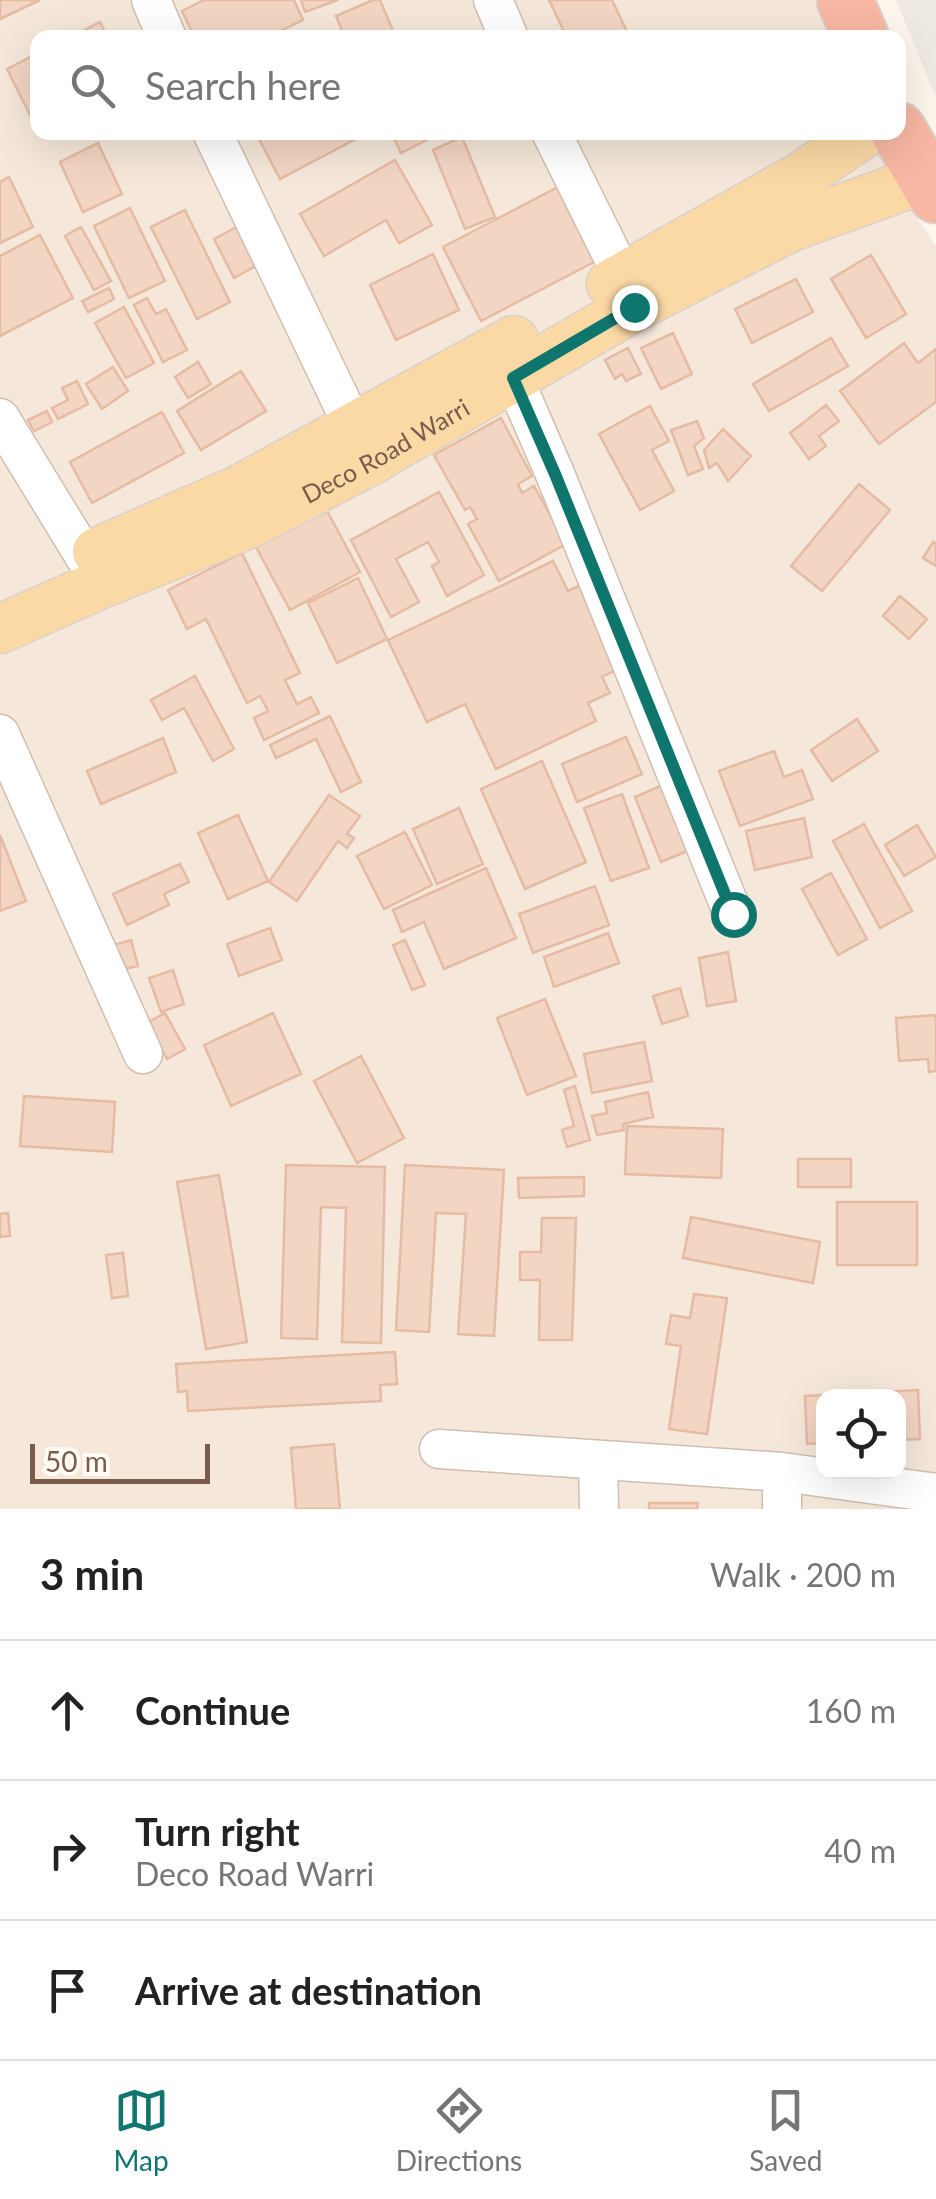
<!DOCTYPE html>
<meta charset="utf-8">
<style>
:root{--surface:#fff;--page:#f6f6f6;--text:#222;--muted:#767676;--line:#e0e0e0;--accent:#0f766e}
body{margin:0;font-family:Lato,sans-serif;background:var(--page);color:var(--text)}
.controls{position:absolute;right:30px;bottom:30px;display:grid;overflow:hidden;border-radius:20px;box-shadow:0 10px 40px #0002}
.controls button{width:90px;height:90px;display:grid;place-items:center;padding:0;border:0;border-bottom:2px solid var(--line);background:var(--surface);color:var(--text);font:50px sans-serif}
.scale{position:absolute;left:30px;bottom:25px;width:180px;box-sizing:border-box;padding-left:10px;border:5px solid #7a5c4d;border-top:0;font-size:28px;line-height:35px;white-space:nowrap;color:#7a5c4d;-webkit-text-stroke:8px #fffaf3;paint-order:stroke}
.stop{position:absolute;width:30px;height:30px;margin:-22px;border:8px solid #0f766e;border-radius:50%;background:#fff}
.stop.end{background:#0f766e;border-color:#fff;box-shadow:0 2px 10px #0008}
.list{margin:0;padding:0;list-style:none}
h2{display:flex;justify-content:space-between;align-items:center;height:130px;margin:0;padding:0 40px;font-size:42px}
h2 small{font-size:32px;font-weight:400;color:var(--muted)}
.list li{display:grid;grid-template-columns:65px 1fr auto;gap:30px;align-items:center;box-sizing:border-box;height:140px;padding:0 40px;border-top:2px solid var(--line)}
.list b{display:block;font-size:38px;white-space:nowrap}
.list p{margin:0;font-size:32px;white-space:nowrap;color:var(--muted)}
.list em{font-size:32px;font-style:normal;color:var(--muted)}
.icon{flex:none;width:55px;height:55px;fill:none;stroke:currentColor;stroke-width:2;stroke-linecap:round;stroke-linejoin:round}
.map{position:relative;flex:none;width:936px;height:1509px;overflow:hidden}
.search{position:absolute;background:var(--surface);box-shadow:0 10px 40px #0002;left:30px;right:30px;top:30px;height:110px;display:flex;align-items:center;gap:25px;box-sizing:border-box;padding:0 35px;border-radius:20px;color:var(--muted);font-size:38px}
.sheet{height:550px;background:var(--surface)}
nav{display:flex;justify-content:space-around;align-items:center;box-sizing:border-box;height:140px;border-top:2px solid var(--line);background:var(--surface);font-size:28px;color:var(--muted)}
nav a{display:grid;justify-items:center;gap:5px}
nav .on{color:var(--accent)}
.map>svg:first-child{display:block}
.residential{fill:#f5e8da;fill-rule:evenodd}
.industrial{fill:#efe9e4}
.building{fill:#f3d5c3;stroke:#e6bba3;stroke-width:2.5}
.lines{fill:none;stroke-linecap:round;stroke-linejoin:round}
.minor-casing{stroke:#d1beb0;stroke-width:41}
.major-casing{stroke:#dad1cd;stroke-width:51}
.highway-casing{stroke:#dad1cd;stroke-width:59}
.minor{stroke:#fff;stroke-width:38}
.major{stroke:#fbd9a5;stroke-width:48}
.highway{stroke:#f7b7a3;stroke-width:55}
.route{stroke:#0f766e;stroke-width:12}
.labels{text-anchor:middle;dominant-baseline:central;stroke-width:8;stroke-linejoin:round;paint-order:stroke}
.street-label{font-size:25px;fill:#7a5c4d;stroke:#fffaf3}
</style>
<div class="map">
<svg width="936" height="1509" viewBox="0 0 936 1509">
<rect width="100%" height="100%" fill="#fdf6ec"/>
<path class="residential" d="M 0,0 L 815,0 L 833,37 L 38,38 L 38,132 L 877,133 L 916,217 L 936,246 L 936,1509 L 0,1509 ZM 824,1396 L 898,1396 L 898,1472 L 824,1472 Z"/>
<path class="industrial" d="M 896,0 L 936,0 L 936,98 Z"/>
<path class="building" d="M 0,0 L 40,0 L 0,19 Z
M 204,0 L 294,0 L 303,20 L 266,38 L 195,38 L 182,11 Z
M 301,0 L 338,0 L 305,12 Z
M 373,0 L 380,0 L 396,38 L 345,38 L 336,16 Z
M 549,0 L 612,0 L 630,38 L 567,38 Z
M 100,22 L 108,38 L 69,38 Z
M 38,53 L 38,118 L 33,121 L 7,69 Z
M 262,132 L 367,132 L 367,133 L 280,179 L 257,135 Z
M 391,132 L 423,132 L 427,140 L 401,153 Z
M 462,137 L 495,217 L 465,229 L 433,150 Z
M 98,143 L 122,194 L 83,212 L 60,162 Z
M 395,160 L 432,225 L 399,243 L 386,220 L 324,256 L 300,214 Z
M 9,177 L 33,227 L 0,243 L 0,182 Z
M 560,186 L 598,260 L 481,321 L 443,247 Z
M 130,208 L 165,281 L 129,298 L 94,226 Z
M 185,210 L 230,302 L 197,319 L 151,227 Z
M 242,224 L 263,262 L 234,278 L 214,239 Z
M 81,227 L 111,281 L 94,290 L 65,236 Z
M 40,235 L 73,298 L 0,336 L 0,256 Z
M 433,254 L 459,310 L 396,340 L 370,285 Z
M 871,255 L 906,314 L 866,338 L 831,279 Z
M 796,279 L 813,312 L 752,343 L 735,309 Z
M 109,288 L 114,299 L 88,312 L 82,301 Z
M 147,298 L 156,314 L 166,309 L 187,350 L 163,362 L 134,305 Z
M 124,307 L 154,363 L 126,378 L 95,323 Z
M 673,333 L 692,374 L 661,389 L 641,348 Z
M 831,338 L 848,366 L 769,411 L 753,384 Z
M 904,343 L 918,363 L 936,349 L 936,402 L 879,444 L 840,391 Z
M 628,348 L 641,374 L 626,381 L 622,374 L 615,379 L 605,360 Z
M 198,362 L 211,384 L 188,398 L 175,377 Z
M 113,367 L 128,391 L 102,409 L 86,384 Z
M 241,371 L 266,411 L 201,450 L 177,411 Z
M 77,381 L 88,404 L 58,419 L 52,408 L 68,400 L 62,388 Z
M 826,405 L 839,421 L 819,436 L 826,446 L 809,459 L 790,433 Z
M 650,406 L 669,441 L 652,450 L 674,491 L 640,510 L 599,434 Z
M 47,411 L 52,422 L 34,431 L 28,420 Z
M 162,412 L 184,453 L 92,503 L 70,462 Z
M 501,418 L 532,476 L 518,484 L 522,493 L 534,486 L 566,544 L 499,581 L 468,524 L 477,519 L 470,507 L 465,510 L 434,455 Z
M 697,421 L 704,438 L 694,446 L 703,469 L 688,475 L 671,430 Z
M 723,429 L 751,456 L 728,481 L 717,463 L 709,468 L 704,450 Z
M 859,484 L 890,510 L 822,591 L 791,566 Z
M 439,492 L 484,575 L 447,596 L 432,566 L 439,562 L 428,542 L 396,559 L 419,602 L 391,617 L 351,540 Z
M 326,509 L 360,572 L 290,610 L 256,547 Z
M 933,542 L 936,543 L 936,566 L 923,558 Z
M 242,553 L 300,673 L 285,680 L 297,704 L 311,697 L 319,713 L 264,740 L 254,718 L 268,711 L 260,696 L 247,703 L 206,619 L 187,629 L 168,590 Z
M 553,561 L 568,591 L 587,582 L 626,665 L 602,677 L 610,693 L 588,703 L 596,721 L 496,769 L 465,704 L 427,722 L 388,640 Z
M 358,578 L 387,639 L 337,663 L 308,603 Z
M 900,596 L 927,619 L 909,639 L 883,616 Z
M 195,676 L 234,749 L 213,761 L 184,708 L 162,720 L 151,700 Z
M 330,716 L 361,782 L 341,792 L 316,739 L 276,758 L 270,745 Z
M 857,719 L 878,751 L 832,781 L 811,750 Z
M 626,737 L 642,774 L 577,802 L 562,764 Z
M 163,738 L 176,772 L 101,804 L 87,771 Z
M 774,751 L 784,777 L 802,770 L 813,799 L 740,826 L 719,771 Z
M 542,761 L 586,862 L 525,889 L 481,789 Z
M 670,782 L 697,847 L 661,862 L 635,797 Z
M 622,794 L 649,868 L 611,881 L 584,808 Z
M 329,795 L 360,816 L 347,834 L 354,838 L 347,848 L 338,841 L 297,901 L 269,882 Z
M 459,808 L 483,864 L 437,884 L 413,829 Z
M 238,815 L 268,881 L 228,899 L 198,833 Z
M 804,818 L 812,857 L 755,870 L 746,831 Z
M 864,824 L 912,911 L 880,928 L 833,841 Z
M 917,825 L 936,857 L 904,876 L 885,845 Z
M 405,832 L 432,885 L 384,909 L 357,856 Z
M 0,835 L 26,901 L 0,911 Z
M 180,864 L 189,882 L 164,894 L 169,905 L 127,925 L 113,894 Z
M 486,868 L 516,938 L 444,969 L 424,922 L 402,932 L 393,910 Z
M 831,873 L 867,939 L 838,955 L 802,889 Z
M 595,886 L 609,925 L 533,953 L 519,914 Z
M 270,928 L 282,960 L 239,976 L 227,944 Z
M 608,933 L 619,963 L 554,987 L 544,957 Z
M 131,940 L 138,966 L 119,970 L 106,947 Z
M 405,940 L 425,985 L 412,990 L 393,945 Z
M 728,952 L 736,1001 L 707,1006 L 699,958 Z
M 173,970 L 184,1004 L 161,1012 L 149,978 Z
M 680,988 L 688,1016 L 662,1024 L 653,996 Z
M 545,999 L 576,1076 L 527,1095 L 497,1018 Z
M 165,1013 L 185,1049 L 167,1059 L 147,1023 Z
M 273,1013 L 301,1074 L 231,1106 L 204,1045 Z
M 936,1015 L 936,1071 L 929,1072 L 928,1059 L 899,1061 L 896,1018 Z
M 644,1042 L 652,1081 L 592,1093 L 584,1054 Z
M 361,1056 L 404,1138 L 357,1163 L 314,1081 Z
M 575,1086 L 590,1140 L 567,1147 L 562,1130 L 574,1126 L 564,1090 Z
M 648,1092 L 653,1117 L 623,1124 L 624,1130 L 597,1135 L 592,1116 L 607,1113 L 605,1102 Z
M 24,1096 L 115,1102 L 112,1152 L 20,1146 Z
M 627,1126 L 723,1129 L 721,1178 L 625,1174 Z
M 798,1159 L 851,1159 L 851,1187 L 798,1187 Z
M 286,1165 L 385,1167 L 381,1343 L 342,1342 L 346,1208 L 321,1207 L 317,1339 L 281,1338 Z
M 405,1165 L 504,1170 L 494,1336 L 458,1334 L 466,1214 L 436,1213 L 429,1332 L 396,1330 Z
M 219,1175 L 247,1342 L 206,1349 L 177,1182 Z
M 584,1177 L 584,1196 L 519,1198 L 518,1178 Z
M 837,1202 L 917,1202 L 917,1265 L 837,1265 Z
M 8,1213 L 10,1236 L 0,1237 L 0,1214 Z
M 691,1217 L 820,1242 L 813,1283 L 683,1258 Z
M 542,1218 L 576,1218 L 572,1340 L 539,1340 L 540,1280 L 520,1280 L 520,1252 L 541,1252 Z
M 123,1253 L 128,1296 L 112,1298 L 106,1255 Z
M 694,1294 L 727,1298 L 707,1434 L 669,1429 L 681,1346 L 666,1344 L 671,1315 L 690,1318 Z
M 395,1352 L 397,1384 L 380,1385 L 381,1401 L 188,1411 L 187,1391 L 178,1392 L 176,1364 Z
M 918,1390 L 920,1439 L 898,1440 L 898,1396 L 824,1396 L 824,1443 L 807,1444 L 805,1396 Z
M 334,1444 L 340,1509 L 296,1509 L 291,1448 Z
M 649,1503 L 698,1503 L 697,1509 L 649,1509 Z"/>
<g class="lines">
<defs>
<path id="minor" d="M 151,0 L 167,38
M 493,0 L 509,38
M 212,132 L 353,426
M 551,132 L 623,277
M 513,377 L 555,474 L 733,914
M 0,418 L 85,557
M 0,734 L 143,1054
M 439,1449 L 782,1472 L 936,1493
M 598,1460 L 599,1509
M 782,1509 L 782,1472"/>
<g id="major">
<path d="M 611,284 L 800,177 L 866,132"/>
<path d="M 97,552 L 238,490 L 514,340"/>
<path id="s1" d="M 0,629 L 99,585 L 251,523 L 370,461 L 634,307 L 791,227 L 926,178"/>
</g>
<path id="highway" d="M 845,0 L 861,38
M 898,130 L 936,195"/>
</defs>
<use href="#minor" class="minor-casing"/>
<use href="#major" class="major-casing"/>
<use href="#highway" class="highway-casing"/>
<use href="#minor" class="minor"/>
<use href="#major" class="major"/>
<use href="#highway" class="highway"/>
</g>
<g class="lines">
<path class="route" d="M 634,307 L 513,378 L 555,474 L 733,914"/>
</g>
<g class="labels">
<g class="street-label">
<text stroke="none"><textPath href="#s1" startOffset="425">Deco Road Warri</textPath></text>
</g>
</g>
</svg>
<div class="controls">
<button><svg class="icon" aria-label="locate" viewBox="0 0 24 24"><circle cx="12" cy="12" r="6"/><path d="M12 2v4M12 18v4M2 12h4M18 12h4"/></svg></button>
</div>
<div class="scale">50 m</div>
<div class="stop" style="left:733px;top:914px"></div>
<div class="stop end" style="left:634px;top:307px"></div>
<div class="search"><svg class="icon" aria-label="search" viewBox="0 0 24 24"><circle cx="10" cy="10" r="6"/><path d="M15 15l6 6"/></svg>Search here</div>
</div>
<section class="sheet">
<h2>3 min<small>Walk · 200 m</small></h2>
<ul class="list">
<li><svg class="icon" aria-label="ahead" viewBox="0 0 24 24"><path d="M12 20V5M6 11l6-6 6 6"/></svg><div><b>Continue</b></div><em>160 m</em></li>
<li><svg class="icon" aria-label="right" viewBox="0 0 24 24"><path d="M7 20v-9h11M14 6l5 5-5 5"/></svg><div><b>Turn right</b><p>Deco Road Warri</p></div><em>40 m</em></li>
<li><svg class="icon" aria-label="arrive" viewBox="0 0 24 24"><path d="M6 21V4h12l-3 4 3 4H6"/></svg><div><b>Arrive at destination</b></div></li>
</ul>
</section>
<nav>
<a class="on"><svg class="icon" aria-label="map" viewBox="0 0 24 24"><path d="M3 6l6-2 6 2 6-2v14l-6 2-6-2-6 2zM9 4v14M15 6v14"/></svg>Map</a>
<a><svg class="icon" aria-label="directions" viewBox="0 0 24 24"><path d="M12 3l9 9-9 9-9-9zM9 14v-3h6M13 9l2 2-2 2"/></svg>Directions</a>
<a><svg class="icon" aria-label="saved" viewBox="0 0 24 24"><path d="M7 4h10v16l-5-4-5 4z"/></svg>Saved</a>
</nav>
